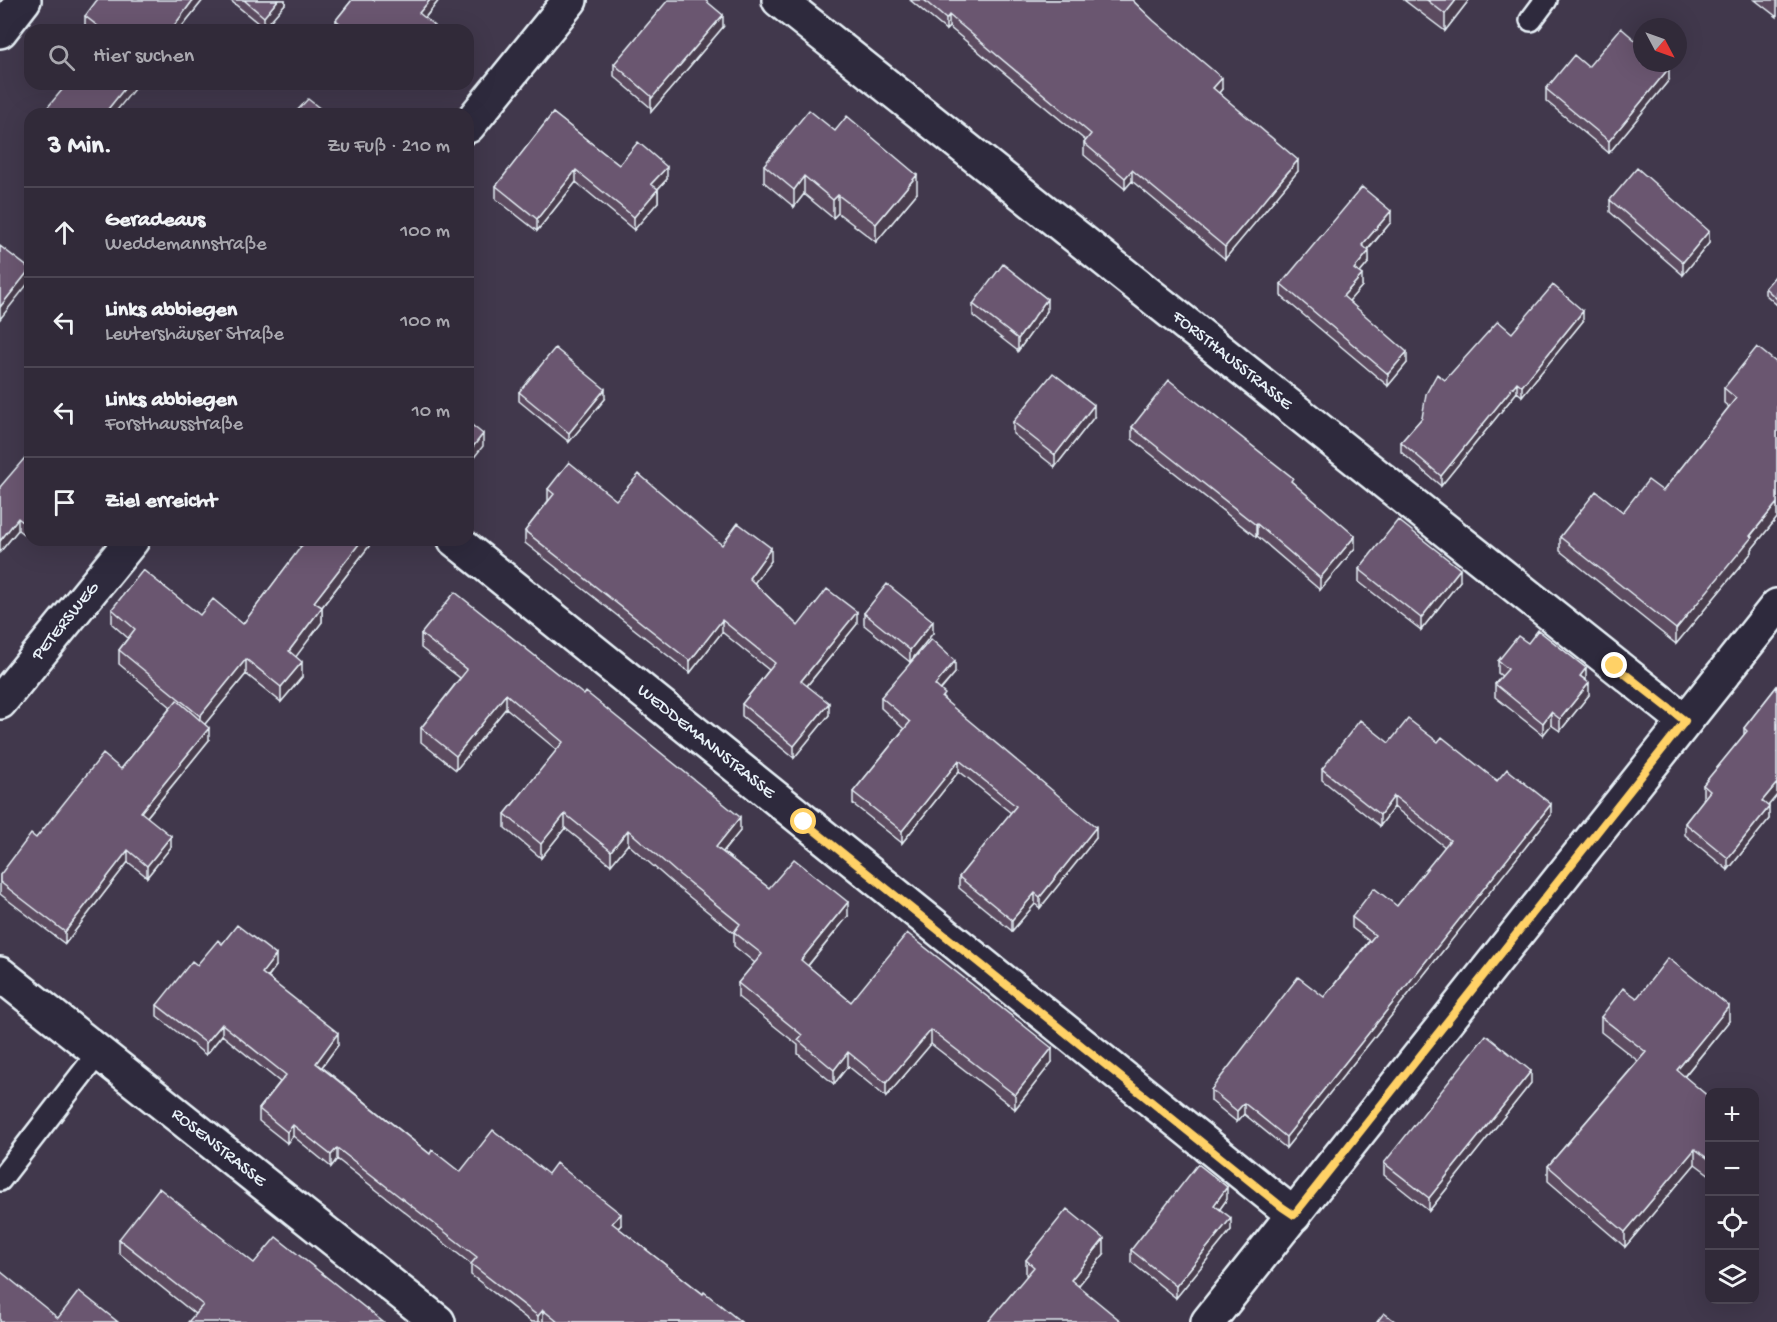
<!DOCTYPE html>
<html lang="de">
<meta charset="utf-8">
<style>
:root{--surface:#312a39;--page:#3d3644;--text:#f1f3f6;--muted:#a8a7ae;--line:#4c4653}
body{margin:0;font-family:"Gochi Hand",sans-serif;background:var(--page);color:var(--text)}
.controls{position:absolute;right:18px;bottom:18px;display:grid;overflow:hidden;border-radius:12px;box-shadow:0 6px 24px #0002}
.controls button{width:54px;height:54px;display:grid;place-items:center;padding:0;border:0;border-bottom:2px solid var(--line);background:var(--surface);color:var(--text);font:30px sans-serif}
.compass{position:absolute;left:1633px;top:18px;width:54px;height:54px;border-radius:50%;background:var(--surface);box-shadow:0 6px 24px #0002;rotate:131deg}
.stop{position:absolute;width:18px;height:18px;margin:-14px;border:4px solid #ffd166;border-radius:50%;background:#fff}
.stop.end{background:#ffd166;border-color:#fff;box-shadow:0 2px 6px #0008}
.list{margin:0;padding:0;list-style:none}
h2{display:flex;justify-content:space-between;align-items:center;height:78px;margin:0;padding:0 24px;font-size:26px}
h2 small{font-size:20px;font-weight:400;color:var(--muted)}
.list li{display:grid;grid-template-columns:39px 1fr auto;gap:18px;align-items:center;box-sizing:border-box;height:90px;padding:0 24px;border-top:2px solid var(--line)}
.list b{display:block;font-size:22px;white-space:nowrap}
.list p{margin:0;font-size:20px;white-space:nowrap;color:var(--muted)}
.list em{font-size:20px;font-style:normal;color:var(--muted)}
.icon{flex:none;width:33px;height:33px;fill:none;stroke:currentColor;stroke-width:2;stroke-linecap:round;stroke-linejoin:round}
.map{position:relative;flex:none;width:1777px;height:1322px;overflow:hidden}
.search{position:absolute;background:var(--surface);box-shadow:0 6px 24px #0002;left:24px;top:24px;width:450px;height:66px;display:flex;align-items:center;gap:15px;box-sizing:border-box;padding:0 21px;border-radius:18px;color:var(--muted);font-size:22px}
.panel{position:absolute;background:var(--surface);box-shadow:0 6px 24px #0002;left:24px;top:108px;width:450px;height:438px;border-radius:18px}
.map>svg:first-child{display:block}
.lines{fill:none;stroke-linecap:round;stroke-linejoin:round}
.lane-casing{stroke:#e8f1f8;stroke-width:26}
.street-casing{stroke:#e8f1f8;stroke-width:38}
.lane{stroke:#2f2a3d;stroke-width:21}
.street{stroke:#2f2a3d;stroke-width:33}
.wall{fill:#5b4b60;stroke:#e8f1f8;stroke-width:1.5}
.shaded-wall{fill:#4a3d4e;stroke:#e8f1f8;stroke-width:1.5}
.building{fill:#6a5770;stroke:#e8f1f8;stroke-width:1.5}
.route{stroke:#ffd166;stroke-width:8}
.labels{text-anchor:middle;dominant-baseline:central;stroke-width:4.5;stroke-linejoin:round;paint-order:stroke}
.street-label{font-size:18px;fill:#e8f1f8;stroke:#2f2a3d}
</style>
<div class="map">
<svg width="1777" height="1322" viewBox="0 0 1777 1322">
<rect width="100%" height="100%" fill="#41384c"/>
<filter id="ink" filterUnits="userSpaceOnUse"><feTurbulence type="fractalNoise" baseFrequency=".0167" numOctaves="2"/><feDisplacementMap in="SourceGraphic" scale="12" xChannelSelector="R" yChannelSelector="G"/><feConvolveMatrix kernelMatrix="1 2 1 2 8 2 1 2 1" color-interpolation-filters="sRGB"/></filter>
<g filter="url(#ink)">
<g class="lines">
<defs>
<path id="lane" d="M 1531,20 L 1546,0
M 0,1180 L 99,1052"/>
<g id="street">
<path id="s1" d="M 779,0 L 1685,721"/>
<path d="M 0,31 L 24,0"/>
<path d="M 468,126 L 570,0"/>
<path id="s2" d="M 455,540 L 1294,1215"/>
<path id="s3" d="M 0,702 L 132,540"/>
<path id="s4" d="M 0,974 L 438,1322"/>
<path d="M 1208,1322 L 1777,606"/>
</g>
</defs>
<use href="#lane" class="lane-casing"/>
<use href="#street" class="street-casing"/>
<use href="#lane" class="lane"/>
<use href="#street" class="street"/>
</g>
<path class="wall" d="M 203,0 L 179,30 L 88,30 L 85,28 L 85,16 Z
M 230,0 L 285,0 L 285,4 L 264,28 Z
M 352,0 L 439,0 L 425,18 L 435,30 L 336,30 L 336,20 Z
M 910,0 L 1132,0 L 1222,89 L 1219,93 L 1298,171 L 1225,259 L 1132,181 L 1125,189 L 1084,155 L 1084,143 L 1086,141 L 949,27 L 946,30 Z
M 1404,0 L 1469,0 L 1445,31 Z
M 1755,0 L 1777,0 L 1777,17 Z
M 723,27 L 651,112 L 651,108 L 614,76 L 614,64 Z
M 1588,67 L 1669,80 L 1609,153 L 1546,101 L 1546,89 Z
M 553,113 L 619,165 L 667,179 L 658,189 L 658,202 L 634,230 L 576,182 L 537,231 L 496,199 L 496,186 Z
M 835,131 L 917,193 L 876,242 L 838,213 L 833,218 L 804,194 L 794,207 L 764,182 L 764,165 Z
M 1610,200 L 1709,243 L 1683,275 L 1610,212 Z
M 1391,222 L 1368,250 L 1369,262 L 1360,273 L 1362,286 L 1349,301 L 1407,363 L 1388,386 L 1281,296 L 1281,284 Z
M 1777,274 L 1777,305 L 1765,294 L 1765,288 Z
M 973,304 L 1047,311 L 1018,351 L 973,316 Z
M 1583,321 L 1522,396 L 1517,392 L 1441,486 L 1401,452 L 1401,442 L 1422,418 L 1512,333 Z
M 1777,363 L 1777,518 L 1752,549 L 1752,552 L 1676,644 L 1560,551 L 1560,537 L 1623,512 L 1663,491 L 1729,407 L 1724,403 L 1724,388 Z
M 519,392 L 605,399 L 569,442 L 519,401 Z
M 1094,417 L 1055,467 L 1013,434 L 1013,422 Z
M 1132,427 L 1293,483 L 1355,548 L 1320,590 L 1257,536 L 1256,537 L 1132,439 Z
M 30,448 L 30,539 L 18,530 L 0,552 L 27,456 L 27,452 Z
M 548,489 L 616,500 L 722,545 L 771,561 L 754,583 L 798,626 L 857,624 L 807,686 L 829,715 L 794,758 L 742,716 L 742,704 L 769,670 L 722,632 L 690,673 L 525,543 L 525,531 L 548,501 Z
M 291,540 L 373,541 L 322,607 L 322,622 L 295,657 L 302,677 L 281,702 L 246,674 L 205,724 L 209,740 L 147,817 L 171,847 L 147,877 L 128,862 L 65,944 L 0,894 L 0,875 L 36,838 L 121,769 L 171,707 L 119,664 L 119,650 L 128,638 L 112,624 L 112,609 L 200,615 L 243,624 L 301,547 Z
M 1359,569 L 1460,581 L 1421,630 L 1359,582 Z
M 864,613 L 933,633 L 910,662 L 864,625 Z
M 421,634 L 740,831 L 723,852 L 769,888 L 848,916 L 808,966 L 851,1002 L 1052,1062 L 1015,1109 L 931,1044 L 886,1097 L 848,1066 L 834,1084 L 798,1054 L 798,1045 L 738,997 L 738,983 L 755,963 L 734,946 L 734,933 L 676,886 L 628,844 L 611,865 L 565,828 L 541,858 L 505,828 L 505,814 L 557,750 L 506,708 L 456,770 L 421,742 L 421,728 L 460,678 L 421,648 Z
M 1528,643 L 1586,680 L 1589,695 L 1560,731 L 1551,725 L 1543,735 L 1495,697 L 1495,684 L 1502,676 L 1498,673 L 1498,661 Z
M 955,673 L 941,690 L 945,701 L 1096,838 L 1040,908 L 1035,904 L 1012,931 L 959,888 L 959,877 L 1011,813 L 959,771 L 902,843 L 853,804 L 853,792 L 904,729 L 881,708 L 881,697 Z
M 1777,686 L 1777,795 L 1768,806 L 1769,819 L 1728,870 L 1685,835 L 1685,823 L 1704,799 L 1703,798 L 1703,785 L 1744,735 L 1744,728 Z
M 1438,742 L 1551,815 L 1286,1148 L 1244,1114 L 1237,1122 L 1211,1101 L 1211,1090 L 1324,997 L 1369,941 L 1352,928 L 1352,917 L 1397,906 L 1445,847 L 1394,807 L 1380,826 L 1322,780 L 1322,769 L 1389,743 Z
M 222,944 L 276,966 L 268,977 L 338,1045 L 322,1067 L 430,1154 L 460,1172 L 548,1174 L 621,1225 L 618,1228 L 703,1294 L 741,1322 L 531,1322 L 471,1275 L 471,1264 L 337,1159 L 331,1167 L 293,1136 L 287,1143 L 259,1121 L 259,1109 L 280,1082 L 222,1035 L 206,1055 L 157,1016 L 157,1005 L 197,965 Z
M 1637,998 L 1729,1021 L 1684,1077 L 1710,1098 L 1710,1175 L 1695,1164 L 1625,1247 L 1548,1181 L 1548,1166 L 1638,1061 L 1601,1032 L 1601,1017 Z
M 1531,1083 L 1429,1211 L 1384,1175 L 1384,1163 Z
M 1227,1199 L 1220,1209 L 1231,1230 L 1176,1298 L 1131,1262 L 1131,1250 Z
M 119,1239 L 254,1263 L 195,1314 L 119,1253 Z
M 1104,1254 L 1078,1286 L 1026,1275 L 1026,1260 Z"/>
<path class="shaded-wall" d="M 193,0 L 203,0 L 179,30 L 172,30 L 173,27 Z
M 278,0 L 285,0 L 285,4 L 264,28 L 264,17 Z
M 430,0 L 439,0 L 419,25 L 419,13 Z
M 1456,0 L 1469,0 L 1445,31 L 1445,14 Z
M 723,15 L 723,27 L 651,112 L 651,99 Z
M 949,15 L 949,27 L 946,30 L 946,19 Z
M 1669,68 L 1669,80 L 1609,153 L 1609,141 Z
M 1222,78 L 1222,89 L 1213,100 L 1213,88 Z
M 128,84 L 138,84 L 114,114 L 104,114 Z
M 1298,160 L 1298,171 L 1225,259 L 1225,247 Z
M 667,167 L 667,179 L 651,196 L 651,184 Z
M 576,170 L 576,182 L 537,231 L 537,219 Z
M 1132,170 L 1132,181 L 1125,189 L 1125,178 Z
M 917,175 L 917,193 L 876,242 L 876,224 Z
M 804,176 L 804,194 L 794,207 L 794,190 Z
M 658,189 L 658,202 L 634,230 L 634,217 Z
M 838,195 L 838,213 L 833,218 L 833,200 Z
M 1391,211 L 1391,222 L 1362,256 L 1362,245 Z
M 1709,231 L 1709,243 L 1683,275 L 1683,262 Z
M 1369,251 L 1369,262 L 1354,280 L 1354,269 Z
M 30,269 L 30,281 L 0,319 L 0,307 Z
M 1362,275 L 1362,286 L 1343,308 L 1343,296 Z
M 1047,299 L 1047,311 L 1018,351 L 1018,339 Z
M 1583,311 L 1583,321 L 1522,396 L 1522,386 Z
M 1407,352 L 1407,363 L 1388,386 L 1388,374 Z
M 1517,382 L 1517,392 L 1441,486 L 1441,476 Z
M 605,389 L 605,399 L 569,442 L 569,433 Z
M 1094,405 L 1094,417 L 1055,467 L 1055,455 Z
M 483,434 L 483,446 L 468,465 L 468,453 Z
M 1777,503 L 1777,518 L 1752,549 L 1752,552 L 1676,644 L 1676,629 Z
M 18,518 L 18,530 L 0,552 L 0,541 Z
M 1257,524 L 1257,536 L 1256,537 L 1256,525 Z
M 1355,536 L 1355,548 L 1320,590 L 1320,578 Z
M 362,540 L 373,541 L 314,617 L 314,602 Z
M 771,548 L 771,561 L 749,590 L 749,578 Z
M 1460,569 L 1460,581 L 1421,630 L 1421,618 Z
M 322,607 L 322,622 L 289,666 L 289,651 Z
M 857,612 L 857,624 L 801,693 L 801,681 Z
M 722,620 L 722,632 L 690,673 L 690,661 Z
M 933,621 L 933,633 L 910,662 L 910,650 Z
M 246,659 L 246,674 L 200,730 L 200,716 Z
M 955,661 L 955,673 L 935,696 L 935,685 Z
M 302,662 L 302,677 L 281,702 L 281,687 Z
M 1586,668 L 1586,680 L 1580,676 Z
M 1589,683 L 1589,695 L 1560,731 L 1560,719 Z
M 506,694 L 506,708 L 456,770 L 456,756 Z
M 829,703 L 829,715 L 794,758 L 794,746 Z
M 1551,712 L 1551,725 L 1543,735 L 1543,723 Z
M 209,728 L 209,740 L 141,824 L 141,812 Z
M 959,760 L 959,771 L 902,843 L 902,831 Z
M 1777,783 L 1777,795 L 1762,813 L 1762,801 Z
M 1394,796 L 1394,807 L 1380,826 L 1380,815 Z
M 1551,804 L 1551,815 L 1286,1148 L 1286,1137 Z
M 1769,807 L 1769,819 L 1728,870 L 1728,858 Z
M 565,814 L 565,828 L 541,858 L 541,844 Z
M 740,817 L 740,831 L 716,860 L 716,847 Z
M 1096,827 L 1096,838 L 1040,908 L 1040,897 Z
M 628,830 L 628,844 L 611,865 L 611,851 Z
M 171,836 L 171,847 L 147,877 L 147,866 Z
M 128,850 L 128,862 L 65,944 L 65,932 Z
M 1035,893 L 1035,904 L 1012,931 L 1012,920 Z
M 848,902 L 848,916 L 801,974 L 801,960 Z
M 276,955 L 276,966 L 262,984 L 262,973 Z
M 1729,1006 L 1729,1021 L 1677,1085 L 1677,1070 Z
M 222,1024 L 222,1035 L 206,1055 L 206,1043 Z
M 931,1030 L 931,1044 L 886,1097 L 886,1083 Z
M 338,1033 L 338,1045 L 316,1075 L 316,1063 Z
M 1052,1048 L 1052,1062 L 1015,1109 L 1015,1095 Z
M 848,1052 L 848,1066 L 834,1084 L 834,1070 Z
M 1531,1071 L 1531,1083 L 1429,1211 L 1429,1198 Z
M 1244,1103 L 1244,1114 L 1237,1122 L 1237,1111 Z
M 293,1125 L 293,1136 L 287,1143 L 287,1132 Z
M 337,1148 L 337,1159 L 331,1167 L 331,1155 Z
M 1695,1149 L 1695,1164 L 1625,1247 L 1625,1232 Z
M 1227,1187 L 1227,1199 L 1214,1217 L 1214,1205 Z
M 621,1214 L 621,1225 L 612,1234 L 612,1223 Z
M 1231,1218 L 1231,1230 L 1176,1298 L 1176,1286 Z
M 1104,1239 L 1104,1254 L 1071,1295 L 1071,1280 Z
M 543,1310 L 543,1322 L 538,1322 L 538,1316 Z"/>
<path class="building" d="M 97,0 L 193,0 L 173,27 L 174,27 L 172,30 L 103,30 L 85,16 Z
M 244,0 L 278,0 L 264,17 Z
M 352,0 L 430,0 L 419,13 L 435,26 L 432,30 L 348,30 L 336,20 Z
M 668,0 L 705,0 L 723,15 L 651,99 L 651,96 L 614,64 Z
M 924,0 L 1132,0 L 1154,21 L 1222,78 L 1213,88 L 1298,160 L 1225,247 L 1132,170 L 1125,178 L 1084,143 L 1091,134 L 949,15 L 946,19 Z
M 1427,0 L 1456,0 L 1445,14 Z
M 1621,28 L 1642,46 L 1642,63 L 1663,63 L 1669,68 L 1609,141 L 1546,89 L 1574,55 L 1588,67 Z
M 67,84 L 128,84 L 104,114 L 42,114 Z
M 308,99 L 327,114 L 294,114 Z
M 809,110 L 835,131 L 847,116 L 917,175 L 876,224 L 838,195 L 833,200 L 804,176 L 794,190 L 764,165 Z
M 553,113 L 619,165 L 638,142 L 667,167 L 651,184 L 658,189 L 634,217 L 576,170 L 537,219 L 496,186 Z
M 1637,168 L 1709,231 L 1683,262 L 1610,200 Z
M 1362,187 L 1391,211 L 1362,245 L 1369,251 L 1354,269 L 1362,275 L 1343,296 L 1407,352 L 1388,374 L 1281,284 Z
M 0,246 L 30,269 L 0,307 Z
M 1003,264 L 1047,299 L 1018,339 L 973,304 Z
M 1777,274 L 1777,299 L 1765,288 Z
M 1553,285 L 1583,311 L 1522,386 L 1517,382 L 1441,476 L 1401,442 L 1422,418 L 1426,394 L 1437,374 L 1445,380 L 1498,321 L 1512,333 Z
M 1757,347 L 1777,363 L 1777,503 L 1750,536 L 1752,537 L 1676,629 L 1560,537 L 1596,491 L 1623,512 L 1648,480 L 1663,491 L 1736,398 L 1724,388 Z
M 555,348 L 605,389 L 569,433 L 519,392 Z
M 1053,373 L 1094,405 L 1055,455 L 1013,422 Z
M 1169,380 L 1293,478 L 1291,481 L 1355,536 L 1320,578 L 1257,524 L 1256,525 L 1132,427 Z
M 468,422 L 483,434 L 468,453 Z
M 30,448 L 30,528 L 18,518 L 0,541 L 0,487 L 29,453 L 27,452 Z
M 569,462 L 616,500 L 639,474 L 722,545 L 738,523 L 771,548 L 749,578 L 798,626 L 827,589 L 857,612 L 801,681 L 829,703 L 794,746 L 742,704 L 775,663 L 722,620 L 690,661 L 525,531 L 554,494 L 548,489 Z
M 1398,520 L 1460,569 L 1421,618 L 1359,569 Z
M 306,540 L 362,540 L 314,602 L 322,607 L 289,651 L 302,662 L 281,687 L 246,659 L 200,716 L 119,650 L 135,629 L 112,609 L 143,570 L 200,615 L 213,599 L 243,624 Z
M 887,584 L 933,621 L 910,650 L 864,613 Z
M 455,592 L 584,695 L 586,692 L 740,817 L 716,847 L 769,888 L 794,859 L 848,902 L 801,960 L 851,1002 L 907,933 L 1052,1048 L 1015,1095 L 931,1030 L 886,1083 L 848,1052 L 834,1070 L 798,1040 L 802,1035 L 738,983 L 762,954 L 734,932 L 740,924 L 676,872 L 628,830 L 611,851 L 565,814 L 541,844 L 505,814 L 563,742 L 506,694 L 456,756 L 421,728 L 467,670 L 421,634 Z
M 1538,630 L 1586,668 L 1580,676 L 1589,683 L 1560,719 L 1551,712 L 1543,723 L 1495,684 L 1508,669 L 1498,661 L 1518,636 L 1528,643 Z
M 931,639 L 955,661 L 935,685 L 945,694 L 942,698 L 1096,827 L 1040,897 L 1035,893 L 1012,920 L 959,877 L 1016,806 L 959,760 L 902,831 L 853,792 L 910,722 L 881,697 Z
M 1777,686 L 1777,783 L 1762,801 L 1769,807 L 1728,858 L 1685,823 L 1710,791 L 1703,785 L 1747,731 L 1744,728 Z
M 177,700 L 209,728 L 141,812 L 171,836 L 147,866 L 128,850 L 65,932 L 0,882 L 0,875 L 31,834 L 36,838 L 103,754 L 121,769 Z
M 1408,719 L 1438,742 L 1442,737 L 1497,781 L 1507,769 L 1551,804 L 1286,1137 L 1244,1103 L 1237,1111 L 1211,1090 L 1298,977 L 1324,997 L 1375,935 L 1352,917 L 1374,888 L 1397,906 L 1450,840 L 1394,796 L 1380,815 L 1322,769 L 1360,720 L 1389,743 Z
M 237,925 L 276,955 L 262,973 L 338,1033 L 316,1063 L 430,1154 L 432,1150 L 460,1172 L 493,1130 L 548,1174 L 556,1163 L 621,1214 L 612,1223 L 703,1294 L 704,1292 L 741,1322 L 558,1322 L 543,1310 L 538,1316 L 471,1264 L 477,1257 L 337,1148 L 331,1155 L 293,1125 L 287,1132 L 259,1109 L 286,1075 L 222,1024 L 206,1043 L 157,1005 L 192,961 L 197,965 L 218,940 L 222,944 Z
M 1668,958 L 1729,1006 L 1677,1070 L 1710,1098 L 1710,1160 L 1695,1149 L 1625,1232 L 1548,1166 L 1646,1052 L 1601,1017 L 1623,988 L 1637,998 Z
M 1486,1035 L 1531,1071 L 1429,1198 L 1384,1163 Z
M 1198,1164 L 1227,1187 L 1214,1205 L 1231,1218 L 1176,1286 L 1131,1250 Z
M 159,1188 L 254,1263 L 276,1237 L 383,1322 L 188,1322 L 203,1305 L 119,1239 Z
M 1067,1209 L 1104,1239 L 1071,1280 L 1122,1322 L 988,1322 L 1034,1267 L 1026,1260 Z
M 0,1271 L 58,1318 L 79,1291 L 118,1322 L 0,1322 Z
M 1384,1313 L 1396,1322 L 1377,1322 Z"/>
</g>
<g class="lines" filter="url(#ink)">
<path class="route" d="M 804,822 L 1282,1207 L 1294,1215 L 1685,721 L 1615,666"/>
</g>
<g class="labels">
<g class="street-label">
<text stroke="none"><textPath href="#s1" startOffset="579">FORSTHAUSSTRASSE</textPath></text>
<text stroke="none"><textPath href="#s3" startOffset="104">PETERSWEG</textPath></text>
<text stroke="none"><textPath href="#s2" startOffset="322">WEDDEMANNSTRASSE</textPath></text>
<text stroke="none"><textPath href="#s4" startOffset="279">ROSENSTRASSE</textPath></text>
</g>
</g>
</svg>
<div class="controls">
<button>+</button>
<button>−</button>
<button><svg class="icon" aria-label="locate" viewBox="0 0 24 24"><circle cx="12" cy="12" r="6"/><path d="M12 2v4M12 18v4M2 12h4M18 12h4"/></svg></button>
<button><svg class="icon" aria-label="layers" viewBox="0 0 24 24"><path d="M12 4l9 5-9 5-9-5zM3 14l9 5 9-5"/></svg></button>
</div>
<svg class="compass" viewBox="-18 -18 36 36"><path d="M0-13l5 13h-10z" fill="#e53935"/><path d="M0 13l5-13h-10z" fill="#a8a7ae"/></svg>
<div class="stop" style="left:804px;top:822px"></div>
<div class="stop end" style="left:1615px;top:666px"></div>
<div class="search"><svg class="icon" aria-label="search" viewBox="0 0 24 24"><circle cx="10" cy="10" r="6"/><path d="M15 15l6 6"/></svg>Hier suchen</div>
<section class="panel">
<h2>3 Min.<small>Zu Fuß · 210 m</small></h2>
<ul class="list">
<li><svg class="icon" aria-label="ahead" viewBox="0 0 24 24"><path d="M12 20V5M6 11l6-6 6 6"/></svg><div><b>Geradeaus</b><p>Weddemannstraße</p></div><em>100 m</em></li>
<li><svg class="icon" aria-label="left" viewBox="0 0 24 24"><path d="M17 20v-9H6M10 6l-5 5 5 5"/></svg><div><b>Links abbiegen</b><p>Leutershäuser Straße</p></div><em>100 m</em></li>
<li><svg class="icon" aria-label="left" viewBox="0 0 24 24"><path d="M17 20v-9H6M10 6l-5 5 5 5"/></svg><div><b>Links abbiegen</b><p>Forsthausstraße</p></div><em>10 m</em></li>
<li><svg class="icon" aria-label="arrive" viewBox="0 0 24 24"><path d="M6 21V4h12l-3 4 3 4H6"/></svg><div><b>Ziel erreicht</b></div></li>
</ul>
</section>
</div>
